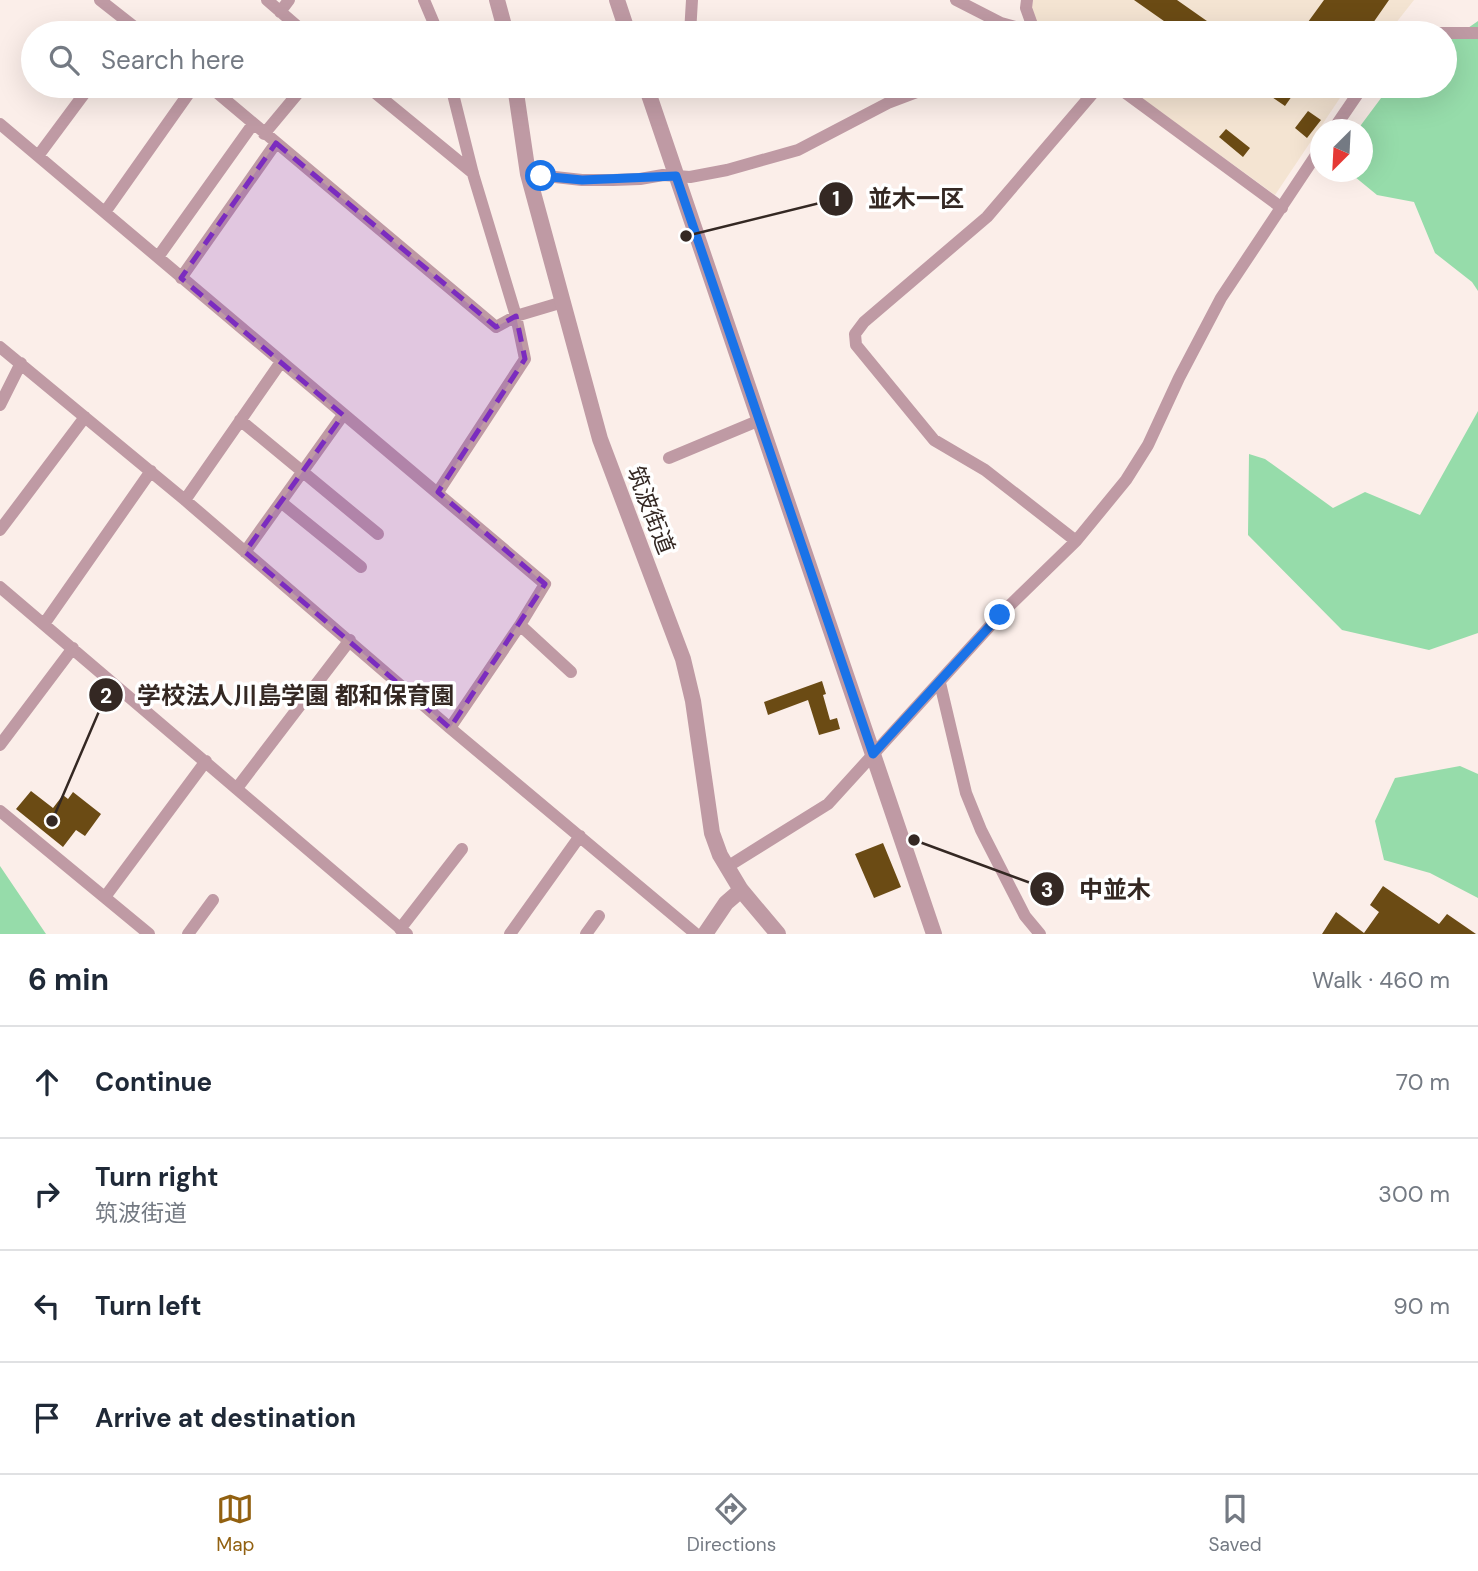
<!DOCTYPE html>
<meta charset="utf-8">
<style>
:root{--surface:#fff;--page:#f6f6f7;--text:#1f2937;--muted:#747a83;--line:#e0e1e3;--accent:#926111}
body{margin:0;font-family:"DM Sans","Noto Sans JP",sans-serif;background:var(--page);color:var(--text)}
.compass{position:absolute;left:1310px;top:119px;width:63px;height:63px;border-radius:50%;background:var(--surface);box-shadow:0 7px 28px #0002;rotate:204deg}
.stop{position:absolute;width:21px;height:21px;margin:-16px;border:5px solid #1a73e8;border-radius:50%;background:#fff}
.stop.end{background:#1a73e8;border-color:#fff;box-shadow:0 2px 7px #0008}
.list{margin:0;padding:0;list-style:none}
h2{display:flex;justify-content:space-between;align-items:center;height:91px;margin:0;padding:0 28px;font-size:30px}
h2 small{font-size:23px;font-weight:400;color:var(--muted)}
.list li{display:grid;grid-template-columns:46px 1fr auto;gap:21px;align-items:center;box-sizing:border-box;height:112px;padding:0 28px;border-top:2px solid var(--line)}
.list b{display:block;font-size:26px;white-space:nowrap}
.list p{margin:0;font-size:23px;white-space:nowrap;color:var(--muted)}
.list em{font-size:23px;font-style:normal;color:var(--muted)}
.icon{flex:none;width:38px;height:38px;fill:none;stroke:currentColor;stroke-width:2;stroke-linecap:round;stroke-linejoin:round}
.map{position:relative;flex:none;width:1478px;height:934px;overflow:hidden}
.search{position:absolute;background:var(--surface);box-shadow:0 7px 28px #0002;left:21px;right:21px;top:21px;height:77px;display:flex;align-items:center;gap:18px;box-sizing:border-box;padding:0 24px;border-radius:38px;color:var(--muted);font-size:26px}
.sheet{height:539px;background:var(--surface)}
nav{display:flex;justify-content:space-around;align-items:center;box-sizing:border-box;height:98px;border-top:2px solid var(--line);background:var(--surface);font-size:19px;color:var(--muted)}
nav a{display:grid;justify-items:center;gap:4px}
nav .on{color:var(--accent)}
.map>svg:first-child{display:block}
.education{fill:#f4e4d2}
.green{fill:#96dcaa}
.building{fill:#6b4b14}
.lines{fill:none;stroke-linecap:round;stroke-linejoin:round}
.minor{stroke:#bf9aa4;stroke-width:12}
.tertiary{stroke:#bf9aa4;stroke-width:16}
.route{stroke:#1a73e8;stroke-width:9}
.marked{fill:#7b2cbf;fill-opacity:0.2;stroke:#7b2cbf;stroke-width:5;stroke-dasharray:14 9;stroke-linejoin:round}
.labels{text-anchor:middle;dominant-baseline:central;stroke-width:7;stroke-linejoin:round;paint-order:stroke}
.street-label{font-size:23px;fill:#342823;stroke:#fff}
.leader{fill:none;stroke:#342823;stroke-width:2.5}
.callout-dot{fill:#342823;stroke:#fff;stroke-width:2.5}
.mark-label{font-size:21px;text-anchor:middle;font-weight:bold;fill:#fff}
.callout-label{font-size:24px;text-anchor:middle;font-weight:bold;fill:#342823;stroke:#fff;stroke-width:7;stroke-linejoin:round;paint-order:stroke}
</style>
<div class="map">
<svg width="1478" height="934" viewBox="0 0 1478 934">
<rect width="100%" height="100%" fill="#fbeee9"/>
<path class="education" d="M 1033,0 L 1414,0 L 1388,33 L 1053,33 L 1030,17 Z
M 1125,86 L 1348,86 L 1275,195 Z"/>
<path class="green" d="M 1478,21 L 1478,291 L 1472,282 L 1435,253 L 1414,202 L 1377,195 L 1349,172 L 1362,172 L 1362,130 L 1358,129 L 1390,86 L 1445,86 L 1445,44 Z
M 1478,411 L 1478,633 L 1429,650 L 1342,630 L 1248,535 L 1249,454 L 1265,459 L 1333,508 L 1365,492 L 1420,515 Z
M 1460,766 L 1478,774 L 1478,898 L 1430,873 L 1384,860 L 1375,821 L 1395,778 Z
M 0,866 L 46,934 L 0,934 Z"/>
<path class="building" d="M 1134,0 L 1177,0 L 1224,33 L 1181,33 Z
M 1324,0 L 1389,0 L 1366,33 L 1300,33 Z
M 1256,86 L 1299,86 L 1285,106 Z
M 1308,111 L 1321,120 L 1307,138 L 1295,128 Z
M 1226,129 L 1250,148 L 1243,157 L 1219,137 Z
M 822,681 L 826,694 L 823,695 L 830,720 L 837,718 L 840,729 L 819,735 L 808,700 L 768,715 L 764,702 Z
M 31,791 L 53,808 L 63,795 L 68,799 L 73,792 L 101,814 L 85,836 L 76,830 L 63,847 L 16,809 Z
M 883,843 L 901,887 L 874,898 L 855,854 Z
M 1383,886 L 1439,924 L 1447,914 L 1476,934 L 1322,934 L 1336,912 L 1364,933 L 1379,912 L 1370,905 Z"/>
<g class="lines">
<path class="minor" d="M 100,0 L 142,33
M 267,0 L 305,33
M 424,0 L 438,33
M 956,0 L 1001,23 L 1036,33
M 1027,0 L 1026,8 L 1035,33
M 280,12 L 289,0
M 690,33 L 692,0
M 1439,33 L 1478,33
M 209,86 L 496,327 L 516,316 L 563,302
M 367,86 L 473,173
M 1116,86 L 1282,208
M 0,124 L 545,584 L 520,625 L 450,728
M 1333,130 L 1363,86
M 264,134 L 304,86
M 38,156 L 90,86
M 528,174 L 582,180 L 613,180 L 640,179 L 663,175 L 690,177 L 727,170 L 798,150 L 888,103 L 933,86
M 105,212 L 194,86
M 158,257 L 253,124
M 181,278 L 276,143
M 0,347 L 185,500 L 450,728 L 696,934
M 0,405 L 21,363
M 240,420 L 378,534
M 669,458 L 760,420
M 438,492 L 525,359 L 516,316 L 473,174 L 451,86
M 185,500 L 281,362
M 282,503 L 361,567
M 0,530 L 85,417
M 1076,541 L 985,470 L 934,440 L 856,345 L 855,334 L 864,322 L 987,217 L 1099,86
M 245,552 L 343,415
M 0,587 L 407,934
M 44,624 L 151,471
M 520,625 L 571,672
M 940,683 L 966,793 L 981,830 L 1025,916 L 1040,934
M 0,745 L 73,648
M 237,788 L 350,640
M 0,811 L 149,934
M 727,867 L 828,804 L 1000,615 L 1076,541 L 1126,480 L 1148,445 L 1179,378 L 1221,298 L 1320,149
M 105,897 L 206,761
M 400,929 L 462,849
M 188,934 L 213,900
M 510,934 L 580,836
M 586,934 L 599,916"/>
<path class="tertiary" d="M 497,0 L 506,33
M 617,0 L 628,33
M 515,86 L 528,174 L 600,439 L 683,659 L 693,701 L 712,833 L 720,855 L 741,890 L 778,934
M 646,86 L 934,934
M 705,934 L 726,903 L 741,890"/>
</g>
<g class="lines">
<path class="route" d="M 541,176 L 582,180 L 676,176 L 873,754 L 1000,615"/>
</g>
<path class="marked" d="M 276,143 L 496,327 L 516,316 L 525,359 L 438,492 L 545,584 L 450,728 L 245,552 L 343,415 L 181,278 Z"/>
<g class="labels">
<g class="street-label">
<text transform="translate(651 510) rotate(69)">筑波街道</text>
</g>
</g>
<path class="leader" d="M686 236L836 199M52 821L106 695M914 840L1047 889"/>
<g class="callout-dot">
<circle cx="686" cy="236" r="7"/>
<circle cx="52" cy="821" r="7"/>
<circle cx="914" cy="840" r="7"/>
<circle cx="836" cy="199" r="18"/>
<circle cx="106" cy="695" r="18"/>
<circle cx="1047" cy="889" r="18"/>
</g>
<g class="mark-label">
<text x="836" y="206">1</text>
<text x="106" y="703">2</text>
<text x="1047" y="897">3</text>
</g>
<g class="callout-label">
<text x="916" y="207">並木一区</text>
<text x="296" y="704">学校法人川島学園 都和保育園</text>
<text x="1115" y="898">中並木</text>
</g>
</svg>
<svg class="compass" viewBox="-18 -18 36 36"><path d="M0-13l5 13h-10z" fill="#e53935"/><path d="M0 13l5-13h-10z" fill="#747a83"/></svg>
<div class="stop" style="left:541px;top:176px"></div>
<div class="stop end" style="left:1000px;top:615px"></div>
<div class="search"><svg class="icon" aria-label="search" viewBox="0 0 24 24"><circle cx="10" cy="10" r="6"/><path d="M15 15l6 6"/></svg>Search here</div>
</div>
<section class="sheet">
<h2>6 min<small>Walk · 460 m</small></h2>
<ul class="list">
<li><svg class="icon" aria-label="ahead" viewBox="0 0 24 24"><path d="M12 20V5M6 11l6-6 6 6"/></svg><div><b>Continue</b></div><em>70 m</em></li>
<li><svg class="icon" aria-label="right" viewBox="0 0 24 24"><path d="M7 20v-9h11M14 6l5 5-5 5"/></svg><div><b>Turn right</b><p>筑波街道</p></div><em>300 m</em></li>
<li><svg class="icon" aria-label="left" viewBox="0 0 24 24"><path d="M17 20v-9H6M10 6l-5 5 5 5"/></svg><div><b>Turn left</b></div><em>90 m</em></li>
<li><svg class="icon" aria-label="arrive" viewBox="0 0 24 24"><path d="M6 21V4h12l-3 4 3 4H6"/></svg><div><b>Arrive at destination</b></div></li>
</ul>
</section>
<nav>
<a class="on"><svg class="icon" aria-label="map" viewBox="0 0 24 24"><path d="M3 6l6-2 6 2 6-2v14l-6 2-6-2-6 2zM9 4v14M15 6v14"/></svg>Map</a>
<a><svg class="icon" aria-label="directions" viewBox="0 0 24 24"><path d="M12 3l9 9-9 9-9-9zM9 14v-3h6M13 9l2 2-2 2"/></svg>Directions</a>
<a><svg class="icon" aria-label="saved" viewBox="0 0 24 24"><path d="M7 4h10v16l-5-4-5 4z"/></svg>Saved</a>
</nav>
